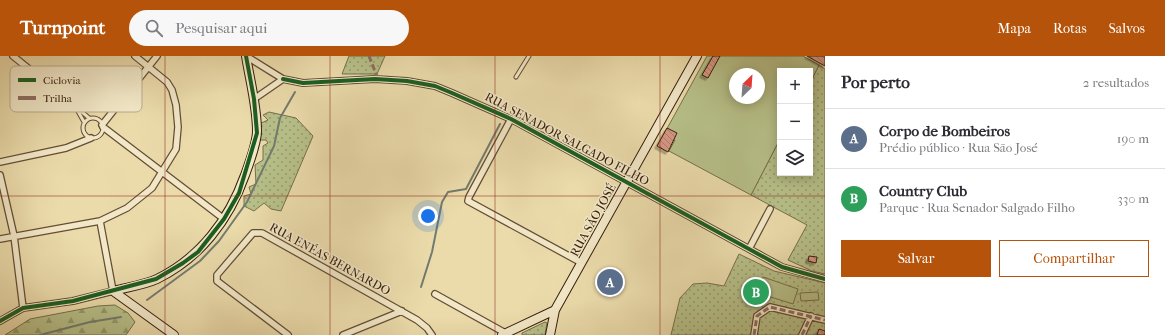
<!DOCTYPE html>
<html lang="pt">
<meta charset="utf-8">
<style>
:root{--surface:#fff;--page:#f7f7f7;--text:#2b2b33;--muted:#7c7c81;--line:#e1e1e2;--accent:#b45309}
body{margin:0;font-family:"IM FELL French Canon",serif;background:var(--page);color:var(--text)}
.controls{position:absolute;right:12px;top:12px;display:grid;overflow:hidden;border-radius:0px;box-shadow:0 2px 10px #0003}
.controls button{width:36px;height:36px;display:grid;place-items:center;padding:0;border:0;border-bottom:1px solid var(--line);background:var(--surface);color:var(--text);font:20px sans-serif}
.compass{position:absolute;left:729px;top:12px;width:36px;height:36px;border-radius:50%;background:var(--surface);box-shadow:0 2px 10px #0003;rotate:25deg}
.you{position:absolute;left:428px;top:160px;width:14px;height:14px;margin:-10px;border:3px solid #fff;border-radius:50%;background:#1a73e8;box-shadow:0 0 0 6px #1a73e833}
.badge{display:grid;place-items:center;width:26px;height:26px;border-radius:50%;background:var(--accent);color:#fff;font-size:13px;font-weight:700}
.pin{position:absolute;translate:-50% -50%;border:2px solid #fff;box-shadow:0 1px 4px #0006}
.list{margin:0;padding:0;list-style:none}
h2{display:flex;justify-content:space-between;align-items:center;height:52px;margin:0;padding:0 16px;font-size:17px}
h2 small{font-size:13px;font-weight:400;color:var(--muted)}
.list li{display:grid;grid-template-columns:26px 1fr auto;gap:12px;align-items:center;box-sizing:border-box;height:60px;padding:0 16px;border-top:1px solid var(--line)}
.list b{display:block;font-size:15px;white-space:nowrap}
.list p{margin:0;font-size:13px;white-space:nowrap;color:var(--muted)}
.list em{font-size:13px;font-style:normal;color:var(--muted)}
.actions{display:flex;gap:8px;padding:12px 16px}
.actions a{flex:1;padding:9px 0;border:1px solid var(--accent);border-radius:0px;text-align:center;font-size:14px;color:var(--accent)}
.actions .main{background:var(--accent);color:#fff}
.icon{flex:none;width:22px;height:22px;fill:none;stroke:currentColor;stroke-width:2;stroke-linecap:round;stroke-linejoin:round}
.map{position:relative;flex:none;width:825px;height:279px;overflow:hidden}
header{display:flex;align-items:center;gap:24px;box-sizing:border-box;height:56px;padding:0 20px;background:var(--accent);color:#fff}
header strong{font-size:19px}
nav{display:flex;gap:22px;margin-inline-start:auto;font-size:14px}
.search{width:280px;height:36px;background:var(--page);display:flex;align-items:center;gap:10px;box-sizing:border-box;padding:0 14px;border-radius:22px;color:var(--muted);font-size:15px}
main{display:flex}
aside{flex:1;background:var(--surface)}
.map>svg:first-child{display:block}
.grass{fill:url(#grass-dots);stroke:#766f4b}
.forest{fill:url(#forest-firs);stroke:#766f4b}
.garden{fill:#b7c089;stroke:#766f4b;fill-rule:evenodd}
.lines{fill:none;stroke-linecap:round;stroke-linejoin:round}
.stream{stroke:#727b6f;stroke-width:2}
.building{fill:url(#building-back-hatch);stroke:#361e0d;filter:url(#shadow)}
.lane-casing{stroke:#634d34;stroke-width:5}
.street-casing{stroke:#634d34;stroke-width:8}
.secondary-casing{stroke:#361e0d;stroke-width:10}
.lane{stroke:#f2e8c8;stroke-width:3}
.street{stroke:#f2e8c8;stroke-width:5.5}
.secondary{stroke:#f2e8c8;stroke-width:8}
.quiet{stroke:#8d6e63;stroke-width:3;stroke-dasharray:6 3;stroke-linecap:butt}
.cycleway-casing{stroke:#f2e8c8;stroke-width:6}
.cycleway{stroke:#1b5e20;stroke-width:4}
.grid{fill:none;stroke:#8f2418;stroke-width:1;stroke-opacity:0.55}
.labels{text-anchor:middle;dominant-baseline:central;stroke-width:3;stroke-linejoin:round;paint-order:stroke}
.street-label{font-size:12px;fill:#361e0d;stroke:#f2e8c8}
.key{fill:#f2e8c8;stroke:#baab90;stroke-width:1}
.key-label{font-size:11px;fill:#361e0d}
</style>
<header>
<strong>Turnpoint</strong>
<div class="search"><svg class="icon" aria-label="search" viewBox="0 0 24 24"><circle cx="10" cy="10" r="6"/><path d="M15 15l6 6"/></svg>Pesquisar aqui</div>
<nav><a>Mapa</a><a>Rotas</a><a>Salvos</a></nav>
</header>
<main>
<div class="map">
<svg width="825" height="279" viewBox="0 0 825 279">
<defs>
<pattern id="grass-dots" width="8" height="8" patternUnits="userSpaceOnUse"><rect width="8" height="8" fill="#b7c089"/><path d="M2 2h.1M6 6h.1" fill="none" stroke="#969b6e" stroke-width="1.8" stroke-linecap="round"/></pattern>
<pattern id="forest-firs" width="22" height="20" patternUnits="userSpaceOnUse"><rect width="22" height="20" fill="#b7c089"/><path d="M5 1l3.5 6h-7zM16 11l3.5 6h-7z" fill="#969b6e"/></pattern>
<pattern id="building-back-hatch" width="6" height="6" patternUnits="userSpaceOnUse"><rect width="6" height="6" fill="#d79785"/><path d="M-1 5l2 2M0 0l6 6M5-1l2 2" fill="none" stroke="#af7b6b"/></pattern>
<filter id="shadow"><feDropShadow dx="-2.5" dy="2.5" stdDeviation="0" flood-color="#0004"/></filter>
</defs>
<rect width="100%" height="100%" fill="#ebdbab"/>
<filter id="stains"><feTurbulence type="fractalNoise" baseFrequency=".005" numOctaves="4"/><feColorMatrix values="0 0 0 0 .2 0 0 0 0 .09 0 0 0 0 .02 0 0 0 .5 -.17"/></filter>
<radialGradient id="worn" r=".72"><stop offset=".6" stop-color="#630" stop-opacity="0"/><stop offset="1" stop-color="#630" stop-opacity=".3"/></radialGradient>
<path class="grass" d="M 349,0 L 385,0 L 377,18 L 342,18 Z
M 819,9 L 825,13 L 825,218 L 812,215 L 788,204 L 807,169 L 751,139 L 780,83 L 780,117 L 810,117 L 810,27 Z
M 269,56 L 296,62 L 313,80 L 281,155 L 271,153 L 264,147 L 254,155 L 244,150 L 244,140 L 251,138 L 249,131 L 256,128 L 255,109 L 263,104 L 263,90 L 268,87 L 266,84 L 259,84 L 259,68 L 268,64 L 263,59 Z
M 739,198 L 774,215 L 825,227 L 825,279 L 671,279 L 680,242 L 693,228 L 707,227 L 724,230 Z
M 545,266 L 547,267 L 545,279 L 522,279 L 522,277 Z"/>
<path class="forest" d="M 115,249 L 128,257 L 135,266 L 126,279 L 5,279 L 30,263 L 98,250 Z"/>
<path class="garden" d="M 707,0 L 803,0 L 819,9 L 810,27 L 810,15 L 780,15 L 780,83 L 751,139 L 669,95 L 675,84 L 664,78 ZM 735,18 L 759,18 L 759,42 L 735,42 Z
M 763,221 L 798,233 L 793,248 L 758,237 Z
M 818,236 L 819,244 L 801,245 L 800,237 Z"/>
<g class="lines">
<path class="stream" d="M 421,231 L 432,196 L 442,146 L 448,136 L 466,133 L 500,68
M 147,244 L 200,205 L 219,185 L 247,146 L 274,90 L 280,62 L 295,36
M 40,279 L 90,266 L 121,261"/>
</g>
<path class="building" d="M 713,0 L 720,0 L 708,22 L 702,19 Z
M 807,0 L 825,0 L 825,10 Z
M 667,72 L 677,77 L 668,96 L 657,90 Z
M 809,200 L 817,201 L 816,207 L 808,205 Z
M 819,273 L 825,275 L 825,279 L 817,279 Z"/>
<g class="lines">
<defs>
<path id="lane" d="M 516,21 L 529,0
M83 72a10 10 0 1 1 20 0a10 10 0 1 1-20 0Z
M 84,66 L 75,50 L 89,62"/>
<path id="street" d="M 13,0 L 75,50
M 246,0 L 283,23 L 254,43
M 283,23 L 303,27 L 375,23 L 407,25 L 435,30 L 452,37 L 511,63 L 782,211 L 825,223
M 511,63 L 469,141 L 468,145 L 580,206
M 102,69 L 157,0
M 103,71 L 224,163
M 0,106 L 66,92 L 91,82
M 0,119 L 14,180 L 23,252
M 0,183 L 100,165 L 127,152 L 152,132 L 176,93 L 178,71 L 176,49 L 172,34 L 167,26 L 135,0
M 749,193 L 770,153
M 435,238 L 507,278
M 0,265 L 23,252 L 73,245 L 113,235 L 100,165
M 288,279 L 217,225 L 217,219 L 253,177 L 262,177 L 417,264 L 427,272 L 432,279
M 343,279 L 402,255
M 754,279 L 757,260 L 770,251 L 825,264
M 802,279 L 811,260"/>
<path id="secondary" d="M 113,235 C 128,231 144,229 157,223 C 200,202 229,164 245,119 C 249,108 257,87 257,75 C 257,50 250,25 246,0
M 113,235 L 174,279
M 502,279 L 555,254
M 550,279 L 555,254 L 697,0"/>
</defs>
<use href="#lane" class="lane-casing"/>
<use href="#street" class="street-casing"/>
<use href="#secondary" class="secondary-casing"/>
<use href="#lane" class="lane"/>
<use href="#street" class="street"/>
<use href="#secondary" class="secondary"/>
<path class="quiet" d="M 369,0 L 378,23
M 754,279 L 757,260 L 770,251 L 825,264
M 802,279 L 811,260"/>
<defs>
<path id="cycleway" d="M 283,23 L 303,27 L 375,23 L 407,25 L 435,30 L 452,37 L 511,63 L 782,211 L 825,223
M 0,265 L 23,252 L 73,245 L 156,223 L 183,207 L 198,196 L 224,163 L 239,137 L 257,77 L 254,43 L 246,0"/>
</defs>
<use href="#cycleway" class="cycleway-casing"/>
<use href="#cycleway" class="cycleway"/>
</g>
<path class="grid" d="M 165,0 L 165,279M 330,0 L 330,279M 495,0 L 495,279M 660,0 L 660,279M 0,140 L 825,140"/>
<g class="labels">
<g class="street-label">
<text transform="translate(567 83) rotate(28)">RUA SENADOR SALGADO FILHO</text>
<text transform="translate(593 164) rotate(-61)">RUA SÃO JOSÉ</text>
<text transform="translate(330 203) rotate(29)">RUA ENÉAS BERNARDO</text>
</g>
</g>
<rect x="10" y="10" width="132" height="46" rx="6" class="key"/>
<rect x="18" y="22" width="18" height="4" fill="#1b5e20"/>
<rect x="18" y="40" width="18" height="4" fill="#8d6e63"/>
<g class="key-label">
<text x="43" y="28">Ciclovia</text>
<text x="43" y="46">Trilha</text>
</g>
<rect width="100%" height="100%" filter="url(#stains)"/>
<rect width="100%" height="100%" fill="url(#worn)"/>
</svg>
<div class="controls">
<button>+</button>
<button>−</button>
<button><svg class="icon" aria-label="layers" viewBox="0 0 24 24"><path d="M12 4l9 5-9 5-9-5zM3 14l9 5 9-5"/></svg></button>
</div>
<svg class="compass" viewBox="-18 -18 36 36"><path d="M0-13l5 13h-10z" fill="#e53935"/><path d="M0 13l5-13h-10z" fill="#7c7c81"/></svg>
<div class="you"></div>
<div class="pin badge" style="left:610px;top:226px;background:#5c6f8a">A</div>
<div class="pin badge" style="left:756px;top:236px;background:#2e9e5b">B</div>
</div>
<aside>
<h2>Por perto<small>2 resultados</small></h2>
<ul class="list">
<li><span class="badge" style="background:#5c6f8a">A</span><div><b>Corpo de Bombeiros</b><p>Prédio público · Rua São José</p></div><em>190 m</em></li>
<li><span class="badge" style="background:#2e9e5b">B</span><div><b>Country Club</b><p>Parque · Rua Senador Salgado Filho</p></div><em>330 m</em></li>
</ul>
<div class="actions"><a class="main">Salvar</a><a>Compartilhar</a></div>
</aside>
</main>
